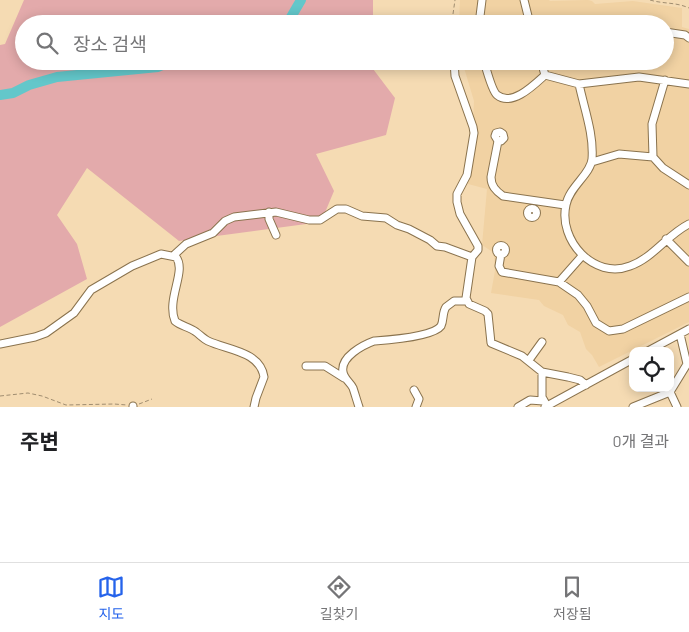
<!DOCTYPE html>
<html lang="ko">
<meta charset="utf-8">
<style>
:root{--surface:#fff;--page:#f6f6f6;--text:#202124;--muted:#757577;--line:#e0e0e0;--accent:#2563eb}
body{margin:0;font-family:Barlow,"Noto Sans KR",sans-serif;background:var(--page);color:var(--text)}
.controls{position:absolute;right:15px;bottom:15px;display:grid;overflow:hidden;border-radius:10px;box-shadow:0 2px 12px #0003}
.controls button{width:45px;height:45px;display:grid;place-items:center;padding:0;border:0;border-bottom:1px solid var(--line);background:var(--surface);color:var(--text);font:25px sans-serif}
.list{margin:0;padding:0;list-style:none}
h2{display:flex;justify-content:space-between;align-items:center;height:65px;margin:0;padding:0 20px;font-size:21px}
h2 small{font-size:16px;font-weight:400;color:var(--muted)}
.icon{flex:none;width:28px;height:28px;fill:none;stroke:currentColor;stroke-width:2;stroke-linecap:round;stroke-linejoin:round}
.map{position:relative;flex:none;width:689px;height:407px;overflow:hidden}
.search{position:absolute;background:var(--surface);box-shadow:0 2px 12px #0003;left:15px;right:15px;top:15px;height:55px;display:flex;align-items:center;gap:12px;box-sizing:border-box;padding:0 18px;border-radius:28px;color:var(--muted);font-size:19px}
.sheet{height:155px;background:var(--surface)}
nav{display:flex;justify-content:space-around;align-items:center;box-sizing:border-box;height:70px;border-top:1px solid var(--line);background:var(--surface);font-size:14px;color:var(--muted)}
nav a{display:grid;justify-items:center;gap:2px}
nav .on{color:var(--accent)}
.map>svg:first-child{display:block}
.built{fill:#f1d2a3}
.green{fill:#e3aaab}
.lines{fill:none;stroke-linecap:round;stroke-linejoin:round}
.river{stroke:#63c7ca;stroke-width:10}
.minor-casing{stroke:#8a734e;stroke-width:9}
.path{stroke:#a08d70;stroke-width:1;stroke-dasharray:4 2.5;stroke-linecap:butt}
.minor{stroke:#fff;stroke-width:7}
</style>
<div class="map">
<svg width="689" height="407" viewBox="0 0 689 407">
<rect width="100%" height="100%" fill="#f5dbb3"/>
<path class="built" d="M 460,0 L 549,0 L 550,1 L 588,0 L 592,1 L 595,4 L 633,1 L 682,8 L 682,27 L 689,29 L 689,322 L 599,367 L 592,355 L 586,349 L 580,332 L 568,325 L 563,315 L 544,306 L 539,300 L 491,293 L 495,271 L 494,253 L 482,245 L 487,189 L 468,184 L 477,131 L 473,120 L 474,101 L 462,61 L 665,61 L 665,24 L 459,24 Z"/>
<path class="green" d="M 24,0 L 373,0 L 373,24 L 24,24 L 24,61 L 367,61 L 395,98 L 386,135 L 316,154 L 334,191 L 321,222 L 179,241 L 87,168 L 57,215 L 77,244 L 87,279 L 0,327 L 0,45 L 5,44 Z"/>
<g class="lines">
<path class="river" d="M 287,24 L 301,0
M 0,95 L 13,93 L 29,85 L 57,77 L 158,67 L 172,61"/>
<defs>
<path id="minor" d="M 524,0 L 530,24
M 451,24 L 451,21
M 479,24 L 482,0
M 665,32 L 685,35 L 689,38
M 454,61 L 455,76 L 473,127 L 474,133 L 467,175 L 457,194 L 457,202 L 460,214 L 478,246 L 478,250 L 472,257 L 466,298 L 469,304 L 485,311 L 488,314 L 491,343 L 522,356 L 542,372 L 568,377 L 580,380 L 586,385
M 484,61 C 486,68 492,91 497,95 C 512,107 534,85 545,75
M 541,61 L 545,75
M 545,75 L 579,84 L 639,77 L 689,84
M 665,80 L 652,124 L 653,157 L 663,168 L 689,185
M 579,84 C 584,108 594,134 592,159 C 591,174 569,187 566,205 C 558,240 594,280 630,266 C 653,258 667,235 689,224
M 498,141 L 501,141 L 504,138 L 503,134 L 500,132 L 496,133 L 495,136 L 498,141 L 491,177 C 491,186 496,191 503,196 L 565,205
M 592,162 L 619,154 L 653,157
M527.5 213a4.5 4.5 0 1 1 9 0a4.5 4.5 0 1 1-9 0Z
M 269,212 L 269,219 L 276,235
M 666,239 L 689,262
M496.5 250a4.5 4.5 0 1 1 9 0a4.5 4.5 0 1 1-9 0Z
M 175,254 L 186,244 L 213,233 L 225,221 L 234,217 L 276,212 L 309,220 L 320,220 L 337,209 L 346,209 L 362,216 L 386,218 L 397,225 L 409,229 L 430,240 L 437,246 L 445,247 L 472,257
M 501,254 L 499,266 L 502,272 L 559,282 L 578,295 L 587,306 L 596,323 L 609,331 L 623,329 L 689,297
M 559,282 L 582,256
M 0,344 L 35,337 L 46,333 L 74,313 L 91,290 L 132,266 L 161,254 L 176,257 C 187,271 166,299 175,321 C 181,326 189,327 196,332 C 200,335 204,339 208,341 C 227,350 260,351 264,377 L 256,398 L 254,407
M 648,351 L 689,329
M 529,360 L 542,342
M 306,366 L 325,366 L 344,378
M 542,372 L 542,397 L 547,406
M 414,390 L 419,399 L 416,407
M 670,392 L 677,407
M 133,406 L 133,407
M 359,407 C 357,401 355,394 353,388 C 350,382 344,379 343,372 C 340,357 363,345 374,341 C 388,340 433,337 441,326 C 444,320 442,313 446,307 L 454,301 L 467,301
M 518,407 L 530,400 L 543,401
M 545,407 L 633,359
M 633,407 L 670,392 L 687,364 L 680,334"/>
</defs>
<use href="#minor" class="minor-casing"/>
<path class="path" d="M 650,0 C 663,4 676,2 689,8
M 453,14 L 455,0
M 0,396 L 28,393 L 42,396 L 66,405 L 114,404 L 127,405
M 139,404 L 152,399"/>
<use href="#minor" class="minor"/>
</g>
</svg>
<div class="controls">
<button><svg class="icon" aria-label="locate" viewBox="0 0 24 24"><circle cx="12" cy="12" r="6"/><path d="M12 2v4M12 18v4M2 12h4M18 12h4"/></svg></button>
</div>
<div class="search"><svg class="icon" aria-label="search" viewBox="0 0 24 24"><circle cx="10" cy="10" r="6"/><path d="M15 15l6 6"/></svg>장소 검색</div>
</div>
<section class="sheet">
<h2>주변<small>0개 결과</small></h2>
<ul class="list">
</ul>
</section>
<nav>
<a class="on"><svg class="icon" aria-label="map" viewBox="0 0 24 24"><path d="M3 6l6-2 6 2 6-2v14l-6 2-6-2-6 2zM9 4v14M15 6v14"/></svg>지도</a>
<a><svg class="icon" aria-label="directions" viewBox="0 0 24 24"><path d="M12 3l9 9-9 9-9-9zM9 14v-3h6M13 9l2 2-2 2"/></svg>길찾기</a>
<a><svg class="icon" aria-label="saved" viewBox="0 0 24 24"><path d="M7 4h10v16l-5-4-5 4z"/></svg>저장됨</a>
</nav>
